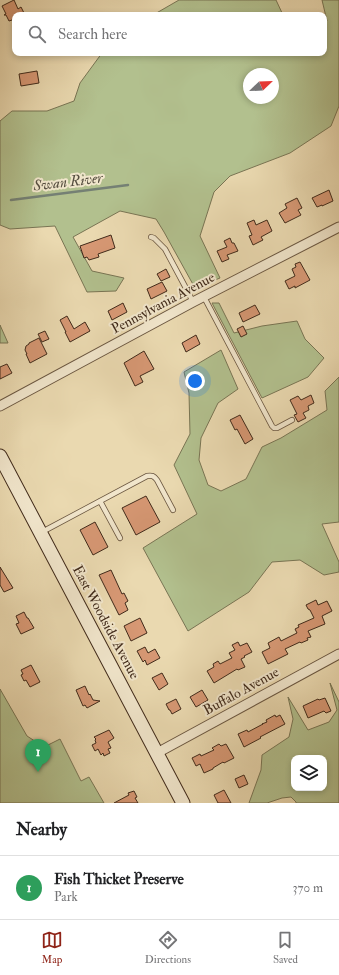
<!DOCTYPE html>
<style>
:root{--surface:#fff;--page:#f6f6f6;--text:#202124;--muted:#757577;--line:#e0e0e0;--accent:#8f2418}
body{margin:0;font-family:"IM FELL Double Pica",serif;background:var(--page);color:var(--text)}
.controls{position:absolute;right:12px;bottom:12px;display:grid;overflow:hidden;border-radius:8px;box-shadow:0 2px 6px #0003}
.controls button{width:36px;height:36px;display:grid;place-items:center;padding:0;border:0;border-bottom:1px solid var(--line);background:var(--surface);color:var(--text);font:20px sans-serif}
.compass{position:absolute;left:243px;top:68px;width:36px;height:36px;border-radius:50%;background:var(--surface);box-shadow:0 2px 6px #0003;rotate:67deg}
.you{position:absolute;left:195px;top:381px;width:14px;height:14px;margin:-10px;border:3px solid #fff;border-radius:50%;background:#1a73e8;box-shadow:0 0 0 6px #1a73e833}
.badge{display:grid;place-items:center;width:26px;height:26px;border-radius:50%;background:var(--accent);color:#fff;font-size:13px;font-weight:700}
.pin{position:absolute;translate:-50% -33px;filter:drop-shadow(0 1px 2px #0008)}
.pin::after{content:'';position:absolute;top:21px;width:14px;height:12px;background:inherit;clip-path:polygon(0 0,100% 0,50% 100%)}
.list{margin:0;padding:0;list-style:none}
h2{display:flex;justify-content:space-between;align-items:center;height:52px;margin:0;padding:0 16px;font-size:17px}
h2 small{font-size:13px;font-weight:400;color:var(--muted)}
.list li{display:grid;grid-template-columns:26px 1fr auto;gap:12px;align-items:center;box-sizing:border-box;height:64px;padding:0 16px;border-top:1px solid var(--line)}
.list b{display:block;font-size:15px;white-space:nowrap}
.list p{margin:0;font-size:13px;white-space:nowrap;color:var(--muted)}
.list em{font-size:13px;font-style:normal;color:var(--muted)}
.icon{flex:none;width:22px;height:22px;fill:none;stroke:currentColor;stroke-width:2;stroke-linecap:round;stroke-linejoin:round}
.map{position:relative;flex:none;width:339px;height:803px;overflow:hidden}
.search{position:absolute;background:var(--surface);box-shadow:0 2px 6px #0003;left:12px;right:12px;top:12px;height:44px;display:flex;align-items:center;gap:10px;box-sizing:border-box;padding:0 14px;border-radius:8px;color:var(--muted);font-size:15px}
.sheet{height:116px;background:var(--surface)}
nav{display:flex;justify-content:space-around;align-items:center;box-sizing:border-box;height:56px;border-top:1px solid var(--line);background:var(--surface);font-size:11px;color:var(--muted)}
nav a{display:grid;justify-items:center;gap:2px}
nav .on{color:var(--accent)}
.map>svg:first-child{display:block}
.green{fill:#b2c08e;stroke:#797554;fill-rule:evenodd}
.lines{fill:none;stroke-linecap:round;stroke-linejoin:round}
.stream{stroke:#758074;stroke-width:2.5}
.building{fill:#d79874;stroke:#402a1a}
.lane-casing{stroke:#6a5640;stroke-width:6}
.street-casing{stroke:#6a5640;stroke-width:11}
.secondary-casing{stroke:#402a1a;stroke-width:15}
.lane{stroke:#f1e6cc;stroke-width:4.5}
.street{stroke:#f1e6cc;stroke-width:9}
.secondary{stroke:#f1e6cc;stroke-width:13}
.labels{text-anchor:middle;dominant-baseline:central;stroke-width:4;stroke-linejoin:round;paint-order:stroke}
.street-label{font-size:14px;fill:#402a1a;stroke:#f1e6cc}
.water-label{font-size:15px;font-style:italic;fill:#564e40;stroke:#f1e6cc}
</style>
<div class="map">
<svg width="339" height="803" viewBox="0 0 339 803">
<rect width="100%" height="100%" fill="#ead9b0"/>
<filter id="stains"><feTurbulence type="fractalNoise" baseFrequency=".005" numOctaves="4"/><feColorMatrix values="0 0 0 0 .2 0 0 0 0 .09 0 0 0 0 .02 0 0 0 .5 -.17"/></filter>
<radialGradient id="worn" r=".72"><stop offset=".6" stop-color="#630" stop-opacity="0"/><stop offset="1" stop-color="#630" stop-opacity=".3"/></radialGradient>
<path class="green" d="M 179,0 L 276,0 L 283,15 L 153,15 Z
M 322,0 L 339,0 L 339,106 L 331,126 L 290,153 L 230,176 L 214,192 L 200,236 L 220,278 L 195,288 L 164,232 L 156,219 L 120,211 L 73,237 L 92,271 L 124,278 L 116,291 L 87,292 L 55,226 L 10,229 L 0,225 L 0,121 L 12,111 L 47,111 L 74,101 L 80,83 L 102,53 L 324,53 L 324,22 L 327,21 ZM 249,74 L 273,74 L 273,98 L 249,98 Z
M 212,303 L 219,303 L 234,333 L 262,326 L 297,321 L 305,339 L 324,358 L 308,377 L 262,398 Z
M 0,325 L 8,343 L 0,343 Z
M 221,350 L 238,389 L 218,403 L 201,438 L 199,460 L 208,485 L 221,491 L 246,479 L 262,447 L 281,438 L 327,410 L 325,391 L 339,377 L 339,522 L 322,524 L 339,562 L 339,572 L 324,575 L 300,560 L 272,562 L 249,592 L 188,631 L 143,548 L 197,514 L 174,465 L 190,434 L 189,393 L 184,372 Z
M 330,683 L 339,702 L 339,803 L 296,803 L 296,802 L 291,797 L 282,798 L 267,803 L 249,803 L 261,770 L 262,755 L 289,737 L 293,719 L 288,697 L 308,730 L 329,722 L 337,710 ZM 294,758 L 324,758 L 324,788 L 294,788 Z
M 0,689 L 27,736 L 44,747 L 60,739 L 81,781 L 89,777 L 104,803 L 0,803 Z"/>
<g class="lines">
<path class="stream" d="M 11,200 L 128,185"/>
</g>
<path class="building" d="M 14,0 L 18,9 L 21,7 L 24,13 L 21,15 L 15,15 L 15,19 L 9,21 L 6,15 L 4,15 L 6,14 L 2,6 Z
M 37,71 L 39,83 L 21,86 L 19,74 Z
M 329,190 L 333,201 L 322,206 L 322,205 L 317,207 L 312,198 Z
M 297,198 L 302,208 L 298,210 L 301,215 L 285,223 L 279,213 L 287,208 L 285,204 Z
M 254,220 L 256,225 L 267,220 L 272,231 L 261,237 L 263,240 L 253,245 L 249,236 L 252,235 L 247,223 Z
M 111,235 L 115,248 L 98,254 L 99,257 L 89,260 L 87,257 L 84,258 L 80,246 Z
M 230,238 L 232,243 L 234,243 L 238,251 L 227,255 L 229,259 L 222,262 L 217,251 L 227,247 L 224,241 Z
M 300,262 L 310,280 L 295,288 L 295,286 L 289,289 L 285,281 L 295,276 L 292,269 L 296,267 L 295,264 Z
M 166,269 L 170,277 L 161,281 L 157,274 Z
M 162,282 L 167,291 L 151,299 L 147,289 Z
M 123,303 L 127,312 L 112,320 L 108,311 Z
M 255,305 L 260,314 L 243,322 L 239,313 Z
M 67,316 L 74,329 L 85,322 L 90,331 L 70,342 L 65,332 L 66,332 L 60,320 Z
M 243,326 L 247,334 L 241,337 L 237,329 Z
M 45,331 L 49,339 L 42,342 L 38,334 Z
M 196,335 L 200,344 L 186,352 L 182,343 Z
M 39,338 L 47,354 L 30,363 L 26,354 L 27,354 L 25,350 L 26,346 L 29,344 L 29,343 Z
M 144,351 L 154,369 L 140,376 L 143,382 L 135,386 L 124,363 Z
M 7,364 L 12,373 L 0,379 L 0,367 Z
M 311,395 L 314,403 L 308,406 L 309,410 L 303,413 L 306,418 L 298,422 L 294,415 L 297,414 L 290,400 L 298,396 L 301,400 Z
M 240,415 L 253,439 L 245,444 L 237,429 L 235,430 L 230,420 Z
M 146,496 L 160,522 L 136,535 L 122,508 Z
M 95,522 L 108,547 L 93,555 L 80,530 Z
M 0,567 L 13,588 L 4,592 L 0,585 Z
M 111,570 L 122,594 L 124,593 L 128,601 L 125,603 L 128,610 L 119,615 L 99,575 Z
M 316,600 L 318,605 L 327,601 L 332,611 L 322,616 L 325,624 L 308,631 L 311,637 L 307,638 L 308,640 L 301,643 L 300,642 L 285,649 L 288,654 L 268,664 L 262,652 L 270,648 L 268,643 L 279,637 L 281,641 L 297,633 L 295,629 L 299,627 L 298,625 L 314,618 L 310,610 L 308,609 L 306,605 Z
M 24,612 L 27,618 L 28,618 L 34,628 L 21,634 L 16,624 L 19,623 L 16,616 Z
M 140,618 L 147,633 L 131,641 L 124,626 Z
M 238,642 L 240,646 L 247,643 L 252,652 L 244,656 L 245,657 L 241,659 L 245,667 L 238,670 L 237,669 L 214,683 L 207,671 L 214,667 L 213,664 L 218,661 L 220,664 L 232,658 L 229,653 L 235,650 L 232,645 Z
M 145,647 L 148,653 L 155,649 L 160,658 L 147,665 L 145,660 L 143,662 L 137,651 Z
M 31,665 L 40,682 L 30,687 L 26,680 L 24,681 L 21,675 L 23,674 L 21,670 Z
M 162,673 L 168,684 L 159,690 L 152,678 Z
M 85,686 L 89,695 L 90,694 L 93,700 L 100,701 L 87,708 L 85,705 L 83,706 L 76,690 Z
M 202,690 L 208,700 L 196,707 L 190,697 Z
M 325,698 L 331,711 L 326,713 L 324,711 L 308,718 L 303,706 L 318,699 L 319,700 Z
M 176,699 L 181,709 L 172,714 L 170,710 L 169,710 L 166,704 Z
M 275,715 L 276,717 L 280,715 L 285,724 L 260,737 L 261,738 L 244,747 L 238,734 L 247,730 L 248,732 L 263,724 L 262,724 L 267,722 L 266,720 Z
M 109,730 L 114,738 L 108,742 L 111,748 L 108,749 L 110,753 L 104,756 L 103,753 L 101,755 L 98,749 L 95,751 L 92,745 L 96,743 L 95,740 L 96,739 L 94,737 Z
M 219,744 L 221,746 L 226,744 L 234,758 L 224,763 L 223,762 L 213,768 L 213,769 L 204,773 L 200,764 L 196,766 L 192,758 L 200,754 L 201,756 L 214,750 L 212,748 Z
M 244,775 L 248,784 L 239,788 L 235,779 Z
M 224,790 L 231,803 L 218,803 L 214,795 Z
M 134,791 L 137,797 L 135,798 L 138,803 L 114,803 L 129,795 L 128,793 Z"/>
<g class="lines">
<defs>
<path id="lane" d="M 151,237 L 154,238 L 165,249 L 188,292 L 193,302
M 204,297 L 272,426 L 274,428 L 277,428 L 292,420
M 100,501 L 120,538
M 42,532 L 147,476 C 152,475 154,476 157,480 L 173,510"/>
<path id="street" d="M 0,406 L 193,302 L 339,227
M 157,753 L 339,654"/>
<path id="secondary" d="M 0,456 L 183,803"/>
</defs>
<use href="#lane" class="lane-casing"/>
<use href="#street" class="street-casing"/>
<use href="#secondary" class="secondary-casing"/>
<use href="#lane" class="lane"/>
<use href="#street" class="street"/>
<use href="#secondary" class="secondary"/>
</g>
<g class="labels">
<g class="street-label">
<text transform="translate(163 303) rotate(-28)">Pennsylvania Avenue</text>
<text transform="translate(106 622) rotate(62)">East Woodside Avenue</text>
<text transform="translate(241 691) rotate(-29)">Buffalo Avenue</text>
</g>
<g class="water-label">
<text transform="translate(68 182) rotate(-7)">Swan River</text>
</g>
</g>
<rect width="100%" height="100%" filter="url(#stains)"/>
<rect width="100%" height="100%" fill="url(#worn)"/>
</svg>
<div class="controls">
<button><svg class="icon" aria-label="layers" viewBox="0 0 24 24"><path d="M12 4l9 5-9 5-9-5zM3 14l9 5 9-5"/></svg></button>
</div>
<svg class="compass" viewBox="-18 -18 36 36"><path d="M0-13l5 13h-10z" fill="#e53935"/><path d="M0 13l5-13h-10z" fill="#757577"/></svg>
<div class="you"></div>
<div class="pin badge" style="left:38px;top:772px;background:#2e9e5b">1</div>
<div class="search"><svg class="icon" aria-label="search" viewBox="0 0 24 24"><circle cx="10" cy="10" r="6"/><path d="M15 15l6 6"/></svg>Search here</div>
</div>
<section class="sheet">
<h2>Nearby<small></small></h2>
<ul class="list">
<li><span class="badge" style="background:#2e9e5b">1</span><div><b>Fish Thicket Preserve</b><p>Park</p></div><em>370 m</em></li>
</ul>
</section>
<nav>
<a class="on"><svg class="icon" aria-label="map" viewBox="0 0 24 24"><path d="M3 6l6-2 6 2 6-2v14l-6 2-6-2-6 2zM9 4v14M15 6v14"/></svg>Map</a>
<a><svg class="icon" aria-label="directions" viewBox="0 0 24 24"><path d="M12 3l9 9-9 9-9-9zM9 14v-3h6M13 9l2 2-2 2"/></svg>Directions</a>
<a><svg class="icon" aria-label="saved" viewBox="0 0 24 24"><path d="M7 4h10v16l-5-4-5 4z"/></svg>Saved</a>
</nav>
